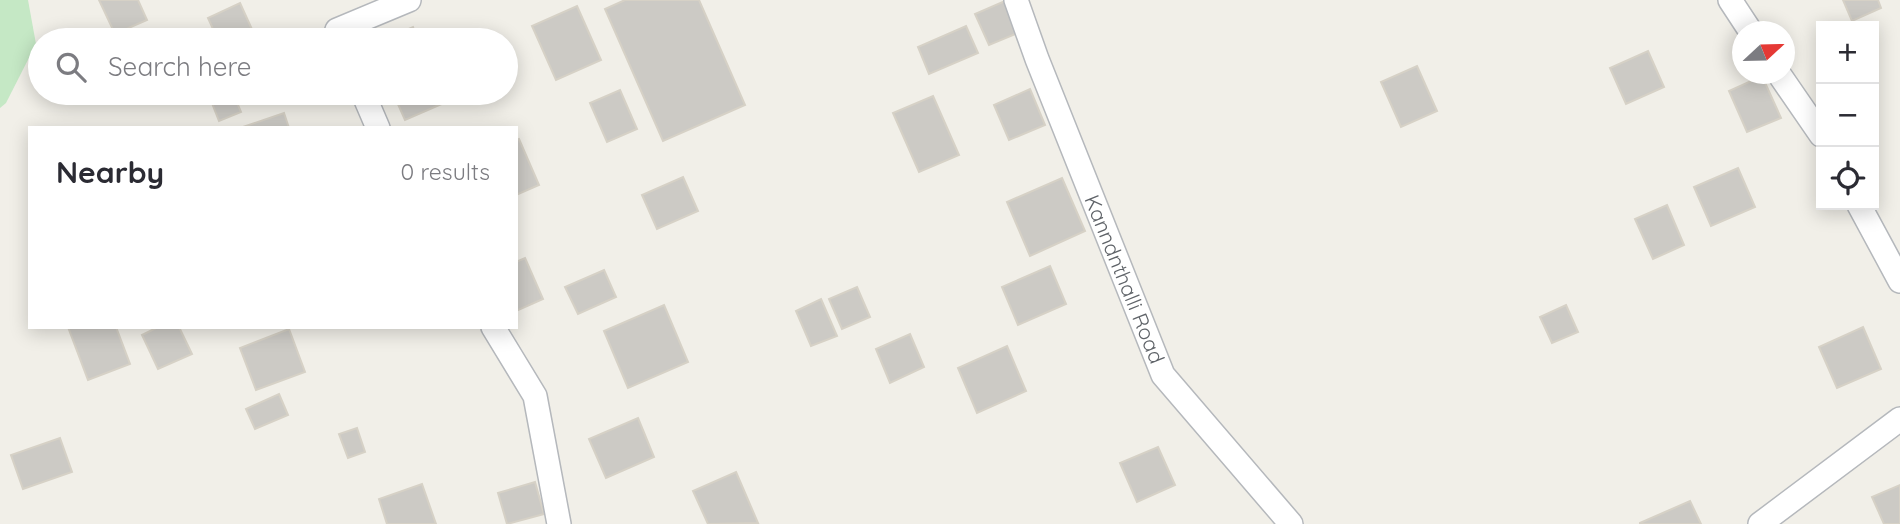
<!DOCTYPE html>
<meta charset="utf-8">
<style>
:root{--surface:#fff;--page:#f7f7f7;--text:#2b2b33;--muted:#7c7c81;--line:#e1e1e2}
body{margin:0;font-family:Quicksand,sans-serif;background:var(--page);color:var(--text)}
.controls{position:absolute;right:21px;top:21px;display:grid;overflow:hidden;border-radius:0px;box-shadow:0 4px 18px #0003}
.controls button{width:63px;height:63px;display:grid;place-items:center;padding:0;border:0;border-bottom:2px solid var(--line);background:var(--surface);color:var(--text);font:35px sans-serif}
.compass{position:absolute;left:1732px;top:21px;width:63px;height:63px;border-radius:50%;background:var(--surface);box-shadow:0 4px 18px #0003;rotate:68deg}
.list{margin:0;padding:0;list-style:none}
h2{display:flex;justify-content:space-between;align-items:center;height:91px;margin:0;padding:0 28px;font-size:30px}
h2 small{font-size:23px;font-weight:400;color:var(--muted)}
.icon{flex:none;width:38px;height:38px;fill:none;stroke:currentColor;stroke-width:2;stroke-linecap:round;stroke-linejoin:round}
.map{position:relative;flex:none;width:1900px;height:524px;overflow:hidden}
.search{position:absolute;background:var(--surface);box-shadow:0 4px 18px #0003;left:28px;top:28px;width:490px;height:77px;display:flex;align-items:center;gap:18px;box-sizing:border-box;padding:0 24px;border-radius:38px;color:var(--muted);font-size:26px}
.panel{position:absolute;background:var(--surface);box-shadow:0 4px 18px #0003;left:28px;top:126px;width:490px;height:203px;border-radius:0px}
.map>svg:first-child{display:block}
.green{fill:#c5e8c5}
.building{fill:#cccac5;stroke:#d6d1c6;stroke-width:2}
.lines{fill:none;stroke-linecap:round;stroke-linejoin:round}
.minor-casing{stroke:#b5b8bc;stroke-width:26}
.minor{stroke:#fff;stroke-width:23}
.labels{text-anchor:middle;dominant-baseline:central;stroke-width:5;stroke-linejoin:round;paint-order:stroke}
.street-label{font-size:21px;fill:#5f6368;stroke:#fff}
</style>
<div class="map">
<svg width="1900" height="524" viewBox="0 0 1900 524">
<rect width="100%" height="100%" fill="#f1efe8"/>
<path class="green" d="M 0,0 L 28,0 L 36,44 L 6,103 L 0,108 Z"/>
<path class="building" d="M 99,0 L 138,0 L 147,20 L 115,34 Z
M 625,0 L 699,0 L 745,105 L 663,141 L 605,9 Z
M 1843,0 L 1878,0 L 1881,8 L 1852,21 Z
M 1005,1 L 1018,33 L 989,45 L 975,14 Z
M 240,3 L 255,36 L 245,40 L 218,40 L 208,18 Z
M 577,6 L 601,60 L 556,80 L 532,26 Z
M 966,26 L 978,53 L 929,74 L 918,47 Z
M 413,27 L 418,40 L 383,40 Z
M 1648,51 L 1664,87 L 1626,104 L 1610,68 Z
M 1417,66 L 1437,111 L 1401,127 L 1381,82 Z
M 1762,76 L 1781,118 L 1747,132 L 1729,91 Z
M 1030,89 L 1045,125 L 1009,140 L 994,105 Z
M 620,90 L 637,129 L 607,142 L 590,103 Z
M 208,93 L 233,93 L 241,112 L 219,121 Z
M 393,93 L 458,93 L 460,96 L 405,120 Z
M 933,96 L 959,155 L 919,172 L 893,113 Z
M 284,113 L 289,128 L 243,127 Z
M 519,139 L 539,185 L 516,195 L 516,140 Z
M 1738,168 L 1755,207 L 1711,226 L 1694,187 Z
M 683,177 L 698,211 L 657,229 L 642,195 Z
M 1062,178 L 1085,231 L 1030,256 L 1007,202 Z
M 1667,205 L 1684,245 L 1653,259 L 1635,219 Z
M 525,258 L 543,299 L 516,311 L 516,262 Z
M 1050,266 L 1066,304 L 1018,325 L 1002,287 Z
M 604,270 L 616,297 L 578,314 L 565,287 Z
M 857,287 L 870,317 L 842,329 L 829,299 Z
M 821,299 L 837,336 L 811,346 L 796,311 Z
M 664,305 L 688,362 L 628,388 L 604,331 Z
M 1566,305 L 1578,332 L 1552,343 L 1540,317 Z
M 68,327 L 116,327 L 130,364 L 88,380 Z
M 158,327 L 179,327 L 192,354 L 158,369 L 142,335 Z
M 1863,327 L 1881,369 L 1837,388 L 1819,347 Z
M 289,329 L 305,372 L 256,390 L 240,348 Z
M 910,334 L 924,367 L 890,383 L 876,349 Z
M 1007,346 L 1026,391 L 977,413 L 958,368 Z
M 279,394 L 288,415 L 255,429 L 246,409 Z
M 638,418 L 654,457 L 606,478 L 589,439 Z
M 357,428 L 365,452 L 348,458 L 339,434 Z
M 60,438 L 72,472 L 23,489 L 11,455 Z
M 1158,447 L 1175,485 L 1137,502 L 1120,463 Z
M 736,472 L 758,523 L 708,524 L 693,491 Z
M 535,482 L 544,514 L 507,524 L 498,493 Z
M 422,484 L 436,524 L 387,524 L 379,499 Z
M 1900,485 L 1900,524 L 1884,524 L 1872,497 Z
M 1690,501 L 1701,524 L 1640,524 L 1640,523 Z"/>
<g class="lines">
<defs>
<path id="minor" d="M 1016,0 L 1037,59 L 1163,375 L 1291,524
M 1730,0 L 1751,32
M 341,40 L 337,30 L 409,0
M 1779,74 L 1821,135
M 363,93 L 378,128
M 1859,205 L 1900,281
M 493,327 L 535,396 L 559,524
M 1760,524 L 1900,419"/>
</defs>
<use href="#minor" class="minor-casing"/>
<use href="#minor" class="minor"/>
</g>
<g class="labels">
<g class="street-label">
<text transform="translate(1125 279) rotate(68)">Kanndnthalli Road</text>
</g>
</g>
</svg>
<div class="controls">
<button>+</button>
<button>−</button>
<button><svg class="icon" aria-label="locate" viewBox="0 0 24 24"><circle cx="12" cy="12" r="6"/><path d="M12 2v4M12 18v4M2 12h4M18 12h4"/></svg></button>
</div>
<svg class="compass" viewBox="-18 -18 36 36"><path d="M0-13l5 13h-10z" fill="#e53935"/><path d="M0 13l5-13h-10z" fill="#7c7c81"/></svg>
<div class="search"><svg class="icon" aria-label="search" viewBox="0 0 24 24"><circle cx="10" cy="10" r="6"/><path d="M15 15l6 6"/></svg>Search here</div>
<section class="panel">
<h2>Nearby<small>0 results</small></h2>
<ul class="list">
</ul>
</section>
</div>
